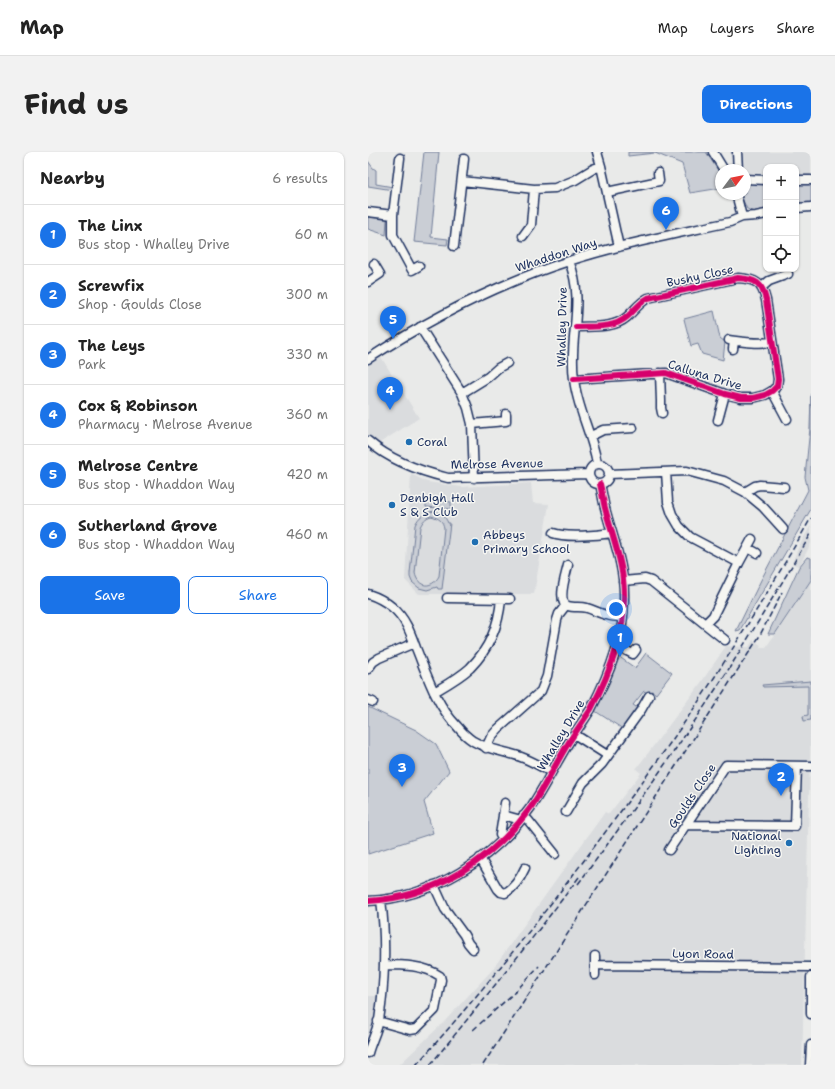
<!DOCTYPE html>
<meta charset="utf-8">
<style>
:root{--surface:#fff;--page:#f2f2f2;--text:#222;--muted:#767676;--line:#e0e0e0;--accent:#1a73e8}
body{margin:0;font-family:"Shantell Sans",sans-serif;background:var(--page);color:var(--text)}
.controls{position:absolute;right:12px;top:12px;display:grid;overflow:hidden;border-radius:8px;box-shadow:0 1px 3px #0004}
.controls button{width:36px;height:36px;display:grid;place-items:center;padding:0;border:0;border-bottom:1px solid var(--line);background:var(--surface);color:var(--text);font:20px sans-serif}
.compass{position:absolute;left:347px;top:12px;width:36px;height:36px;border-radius:50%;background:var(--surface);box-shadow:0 1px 3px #0004;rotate:58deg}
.you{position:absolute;left:248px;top:457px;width:14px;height:14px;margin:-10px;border:3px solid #fff;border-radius:50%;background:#1a73e8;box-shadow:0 0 0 6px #1a73e833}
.badge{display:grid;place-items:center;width:26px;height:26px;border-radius:50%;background:var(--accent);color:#fff;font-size:13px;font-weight:700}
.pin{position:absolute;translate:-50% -33px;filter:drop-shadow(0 1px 2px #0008)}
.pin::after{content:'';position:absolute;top:21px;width:14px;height:12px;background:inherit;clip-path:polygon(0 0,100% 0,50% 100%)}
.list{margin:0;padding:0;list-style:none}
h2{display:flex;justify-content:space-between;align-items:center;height:52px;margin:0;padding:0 16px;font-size:17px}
h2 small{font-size:13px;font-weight:400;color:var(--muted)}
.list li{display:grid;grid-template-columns:26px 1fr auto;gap:12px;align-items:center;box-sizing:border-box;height:60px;padding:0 16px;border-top:1px solid var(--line)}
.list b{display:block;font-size:15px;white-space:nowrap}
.list p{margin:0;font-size:13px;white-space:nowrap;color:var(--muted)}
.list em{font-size:13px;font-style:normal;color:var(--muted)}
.actions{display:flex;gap:8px;padding:12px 16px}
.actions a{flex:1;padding:9px 0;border:1px solid var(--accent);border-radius:8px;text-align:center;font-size:14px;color:var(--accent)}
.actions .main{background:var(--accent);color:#fff}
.icon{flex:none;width:22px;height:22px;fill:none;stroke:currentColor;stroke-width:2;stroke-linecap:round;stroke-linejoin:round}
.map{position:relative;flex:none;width:443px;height:913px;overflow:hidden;border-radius:8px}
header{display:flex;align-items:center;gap:24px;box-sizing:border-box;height:56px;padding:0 20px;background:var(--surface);border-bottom:1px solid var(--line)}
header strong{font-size:19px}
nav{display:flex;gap:22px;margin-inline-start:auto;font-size:14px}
.intro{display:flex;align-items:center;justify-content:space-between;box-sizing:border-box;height:96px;padding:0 24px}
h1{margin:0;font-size:28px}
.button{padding:10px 18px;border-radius:8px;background:var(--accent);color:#fff;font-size:14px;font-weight:700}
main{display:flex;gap:24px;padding:0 24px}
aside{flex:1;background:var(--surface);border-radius:8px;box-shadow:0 1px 3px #0004}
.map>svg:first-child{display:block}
.built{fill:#dadcde}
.green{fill:#caced5;stroke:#727e9a;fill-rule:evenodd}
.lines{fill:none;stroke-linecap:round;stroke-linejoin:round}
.minor-casing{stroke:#1b2f5e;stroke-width:11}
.minor{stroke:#f6f6f2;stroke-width:8}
.rail{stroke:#1b2f5e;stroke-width:1.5;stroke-dasharray:6 3;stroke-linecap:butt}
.cycleway-casing{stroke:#f6f6f2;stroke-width:8}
.cycleway{stroke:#d6006c;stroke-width:6}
.poi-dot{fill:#1f6fb2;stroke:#f6f6f2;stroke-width:1.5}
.labels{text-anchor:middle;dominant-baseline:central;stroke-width:3;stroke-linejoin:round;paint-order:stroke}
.street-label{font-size:12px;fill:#1b2f5e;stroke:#f6f6f2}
.poi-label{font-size:12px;fill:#1b2f5e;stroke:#f6f6f2;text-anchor:start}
</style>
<header>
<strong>Map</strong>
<nav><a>Map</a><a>Layers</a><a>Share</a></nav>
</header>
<div class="intro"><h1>Find us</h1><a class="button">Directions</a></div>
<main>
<aside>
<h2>Nearby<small>6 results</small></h2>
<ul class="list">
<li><span class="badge">1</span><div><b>The Linx</b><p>Bus stop · Whalley Drive</p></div><em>60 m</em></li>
<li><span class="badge">2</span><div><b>Screwfix</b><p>Shop · Goulds Close</p></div><em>300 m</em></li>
<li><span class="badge">3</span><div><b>The Leys</b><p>Park</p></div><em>330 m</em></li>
<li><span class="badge">4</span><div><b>Cox &amp; Robinson</b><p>Pharmacy · Melrose Avenue</p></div><em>360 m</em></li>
<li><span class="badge">5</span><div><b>Melrose Centre</b><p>Bus stop · Whaddon Way</p></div><em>420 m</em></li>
<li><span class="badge">6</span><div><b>Sutherland Grove</b><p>Bus stop · Whaddon Way</p></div><em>460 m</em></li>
</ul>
<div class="actions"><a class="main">Save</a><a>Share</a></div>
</aside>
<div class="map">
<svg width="443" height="913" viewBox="0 0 443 913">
<rect width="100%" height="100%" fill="#e9eae9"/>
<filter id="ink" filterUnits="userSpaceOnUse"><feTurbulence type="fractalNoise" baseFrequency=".025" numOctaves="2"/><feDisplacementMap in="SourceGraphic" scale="8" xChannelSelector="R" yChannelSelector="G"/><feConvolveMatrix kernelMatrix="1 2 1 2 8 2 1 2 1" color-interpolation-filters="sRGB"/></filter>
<g filter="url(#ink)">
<path class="built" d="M 362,0 L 443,0 L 443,38 L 428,38 L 428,15 L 398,15 L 398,37 L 377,35 L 377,18 L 363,18 Z
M 13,205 L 51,266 L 10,292 L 0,282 L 0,213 Z
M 43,322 L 59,330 L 94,335 L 163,331 L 165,351 L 181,352 L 166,442 L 51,442 L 37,428 Z
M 443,373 L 443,391 L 431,415 L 424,411 L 431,394 Z
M 443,428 L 443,568 L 434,913 L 31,913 L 75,871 L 124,818 L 237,660 L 241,662 L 273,621 L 268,617 L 332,532 L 358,494 L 381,495 L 385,488 L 393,493 L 392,495 L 398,495 L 415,471 Z
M 0,844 L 13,844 L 0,899 Z"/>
<path class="green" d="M 56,0 L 71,0 L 63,85 L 80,87 L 79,93 L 46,90 Z
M 260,0 L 338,0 L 353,23 L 353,36 L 322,41 L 314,12 L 287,1 L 260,4 Z
M 0,9 L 5,16 L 8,18 L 8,32 L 25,35 L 25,38 L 0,34 Z
M 377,30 L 398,31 L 398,59 L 386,60 L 379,57 L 372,42 L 377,42 Z
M 428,30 L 443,30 L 443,51 L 430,52 L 430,50 L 428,50 Z
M 0,65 L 19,67 L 18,83 L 0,77 Z
M 346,159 L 352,186 L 357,190 L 355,208 L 334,202 L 330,192 L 323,194 L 316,167 Z
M 443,242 L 443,357 L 372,478 L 368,479 L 393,428 L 440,338 L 437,325 L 442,276 Z
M 58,348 L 83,350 L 83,357 L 58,355 Z
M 66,359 C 73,361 77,364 80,371 L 82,371 L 74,437 L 70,437 L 69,435 L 59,438 L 51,436 L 44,430 L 42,425 L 42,421 L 47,373 C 51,364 56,361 66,359 ZM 63,364 C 71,366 75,369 76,376 L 71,424 C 64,437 50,436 47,421 L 52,375 C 55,369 57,366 63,364 Z
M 439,405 L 443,406 L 443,428 L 407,482 L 400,482 L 431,415 Z
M 278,501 L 304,521 L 288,542 L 284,539 L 279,541 L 276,539 L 265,553 L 270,556 L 255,577 L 227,559 L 216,578 L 214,576 L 231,551 L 241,528 L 250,504 L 267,516 Z
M 443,529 L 443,568 L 436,569 L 435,564 L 440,563 L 440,534 L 395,535 L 394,533 Z
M 0,555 L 48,578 L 68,592 L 81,619 L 56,650 L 65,681 L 0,702 Z"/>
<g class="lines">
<defs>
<path id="minor" d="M 229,0 L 233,14 L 251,95
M 345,0 L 356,18
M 369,0 L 370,18
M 32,6 L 25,63 L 25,83 L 44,118 L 51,114
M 377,27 L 398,28
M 428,28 L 443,28
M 94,29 L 166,37 L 187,36 L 207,28 L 225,17 L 233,14
M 239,40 L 291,29 L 290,21
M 368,42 L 371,53 L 374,65
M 428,56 L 443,55
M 0,60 L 25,63
M 155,84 L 163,73 L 166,37
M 86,94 L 96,7
M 201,109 C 218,151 200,185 206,227 C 209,256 224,282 229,311
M 0,130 L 12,122 L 6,112
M 394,135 L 401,129 L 420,122
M 52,175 L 94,241 L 100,256 L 104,272 L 106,326
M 361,188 C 376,190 389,192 404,190
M 365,197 L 366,189
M 0,207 C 63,166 129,132 201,109 C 253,92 308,82 362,70 L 374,65 L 388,64 L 398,62
M 292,221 L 293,249 L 293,256 L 294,261
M 206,227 L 298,221 L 357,242 L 373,246 L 385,246 L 397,243 L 404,239 L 409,234 L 410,227 L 398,148 C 394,131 388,127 370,126 L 280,146 C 271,151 267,158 259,165 C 245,177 225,174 208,175
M 404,239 L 419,267
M 94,241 L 120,225 L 130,216 L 139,211
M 350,268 L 357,242
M 104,272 L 138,269 L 138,262
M 223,284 L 235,278 L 265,276
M 0,289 C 23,309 51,319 80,326 L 220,322
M221 322a10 10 0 1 1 20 0a10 10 0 1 1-20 0Z
M 298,320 L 300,350 L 304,362 L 311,374 L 322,385 L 371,411
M 241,322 L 319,319 L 356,329 L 377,340 L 395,355 L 415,377
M 377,340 L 387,334 L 392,333 L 416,335
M 185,381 C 198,386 231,383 244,381
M 380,396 L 389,401
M 200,413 C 198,423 188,450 200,454 C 206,456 213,454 219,456 C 226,458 232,462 239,463 C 244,465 250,465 255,465
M 255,429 L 277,427 L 283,429 L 357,488
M 0,442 C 9,445 17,449 24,455 C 37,465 43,482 48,496 C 59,523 68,553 89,574 C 93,579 99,585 105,589 C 120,598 137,599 153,605 C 164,609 174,615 183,620
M 79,446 L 142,447
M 337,472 L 345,464 L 371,411 L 384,387
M 249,494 L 265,502 L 268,498
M 0,517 L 5,510 L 11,506 L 46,491
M 66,540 C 78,533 91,526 102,516 C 121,497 131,473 133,447
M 0,548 L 5,550
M 206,582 L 239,603
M 118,596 L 123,585 L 130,577 L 173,539 L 179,524 L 189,468 L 191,462 L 198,453
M 198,660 L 215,631 L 234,612 L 273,558 L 281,544
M 135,663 L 153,668
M 155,664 L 160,668 L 187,702
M 318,673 L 427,674 L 429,614
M 135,687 L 132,683 L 137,651
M 301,698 L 358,613 L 443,614
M 112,706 L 130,737 L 133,740 L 137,741 C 146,736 153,725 157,716
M 66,733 L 77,757 L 96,783 L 100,791 L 105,797
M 0,749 C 65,746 126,707 163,655 C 177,634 188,611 201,590 C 208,579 216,568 223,557 C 241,523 256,486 256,447 C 257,415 245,387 237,356 C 235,348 234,340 232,332
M 227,813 L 443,815
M 227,823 L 227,804
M 443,825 L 443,862
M 10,869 L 42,878 L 48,877 L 67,858 L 73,828 L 72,824 C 56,813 35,813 16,813
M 0,901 C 3,890 9,879 11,868 C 17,831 18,785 13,748
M 442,913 L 443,893"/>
</defs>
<use href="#minor" class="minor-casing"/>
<use href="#minor" class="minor"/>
<path class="rail" d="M 210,732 C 263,661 315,589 362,515 C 390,471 416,427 443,382
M 105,878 L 147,840 L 171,814
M 48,913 C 119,835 184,752 247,667 C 281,621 315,574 346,526 C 380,473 412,420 443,366
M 62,913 C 113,851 163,789 211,725
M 115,913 L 391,485 L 414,440"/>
<defs>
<path id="cycleway" d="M 206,227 L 298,221 L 357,242 L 373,246 L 385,246 L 397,243 L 404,239 L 409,234 L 410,227 L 398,148 C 394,131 388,127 370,126 L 280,146 C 271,151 267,158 259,165 C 245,177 225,174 208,175
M 0,749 C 65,746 126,707 163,655 C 177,634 188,611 201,590 C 208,579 216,568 223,557 C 241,523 256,486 256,447 C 257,415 245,387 237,356 C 235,348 234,340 232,332"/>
</defs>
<use href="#cycleway" class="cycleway-casing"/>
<use href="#cycleway" class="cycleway"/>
</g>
</g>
<g class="poi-dot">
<circle cx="41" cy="290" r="4"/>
<circle cx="24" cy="353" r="4"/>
<circle cx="107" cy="390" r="4"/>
<circle cx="421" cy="691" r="4"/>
</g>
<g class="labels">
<g class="street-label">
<text transform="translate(188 103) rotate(-18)">Whaddon Way</text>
<text transform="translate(332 124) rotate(-12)">Bushy Close</text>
<text transform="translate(194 175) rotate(-89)">Whalley Drive</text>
<text transform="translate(337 223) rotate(17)">Calluna Drive</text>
<text transform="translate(129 312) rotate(-1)">Melrose Avenue</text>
<text transform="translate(193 583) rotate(-59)">Whalley Drive</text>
<text transform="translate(324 644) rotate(-56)">Goulds Close</text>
<text transform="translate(335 802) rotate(1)">Lyon Road</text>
</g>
<g class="poi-label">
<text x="49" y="290">Coral</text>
<text x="32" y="346">Denbigh Hall<tspan x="32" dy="14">S &amp; S Club</tspan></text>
<text x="115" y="383">Abbeys<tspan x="115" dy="14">Primary School</tspan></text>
<text x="413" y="684" text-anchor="end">National<tspan x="413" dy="14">Lighting</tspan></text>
</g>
</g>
</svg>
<div class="controls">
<button>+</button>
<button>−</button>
<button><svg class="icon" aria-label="locate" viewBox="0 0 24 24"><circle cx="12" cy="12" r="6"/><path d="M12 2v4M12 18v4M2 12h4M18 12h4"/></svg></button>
</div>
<svg class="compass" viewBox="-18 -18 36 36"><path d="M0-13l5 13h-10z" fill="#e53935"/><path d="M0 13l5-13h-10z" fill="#767676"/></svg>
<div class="you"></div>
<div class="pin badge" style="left:252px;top:505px">1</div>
<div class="pin badge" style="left:413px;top:644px">2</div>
<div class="pin badge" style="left:34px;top:635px">3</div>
<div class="pin badge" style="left:22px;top:258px">4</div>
<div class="pin badge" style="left:25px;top:187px">5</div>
<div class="pin badge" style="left:298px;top:78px">6</div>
</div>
</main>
